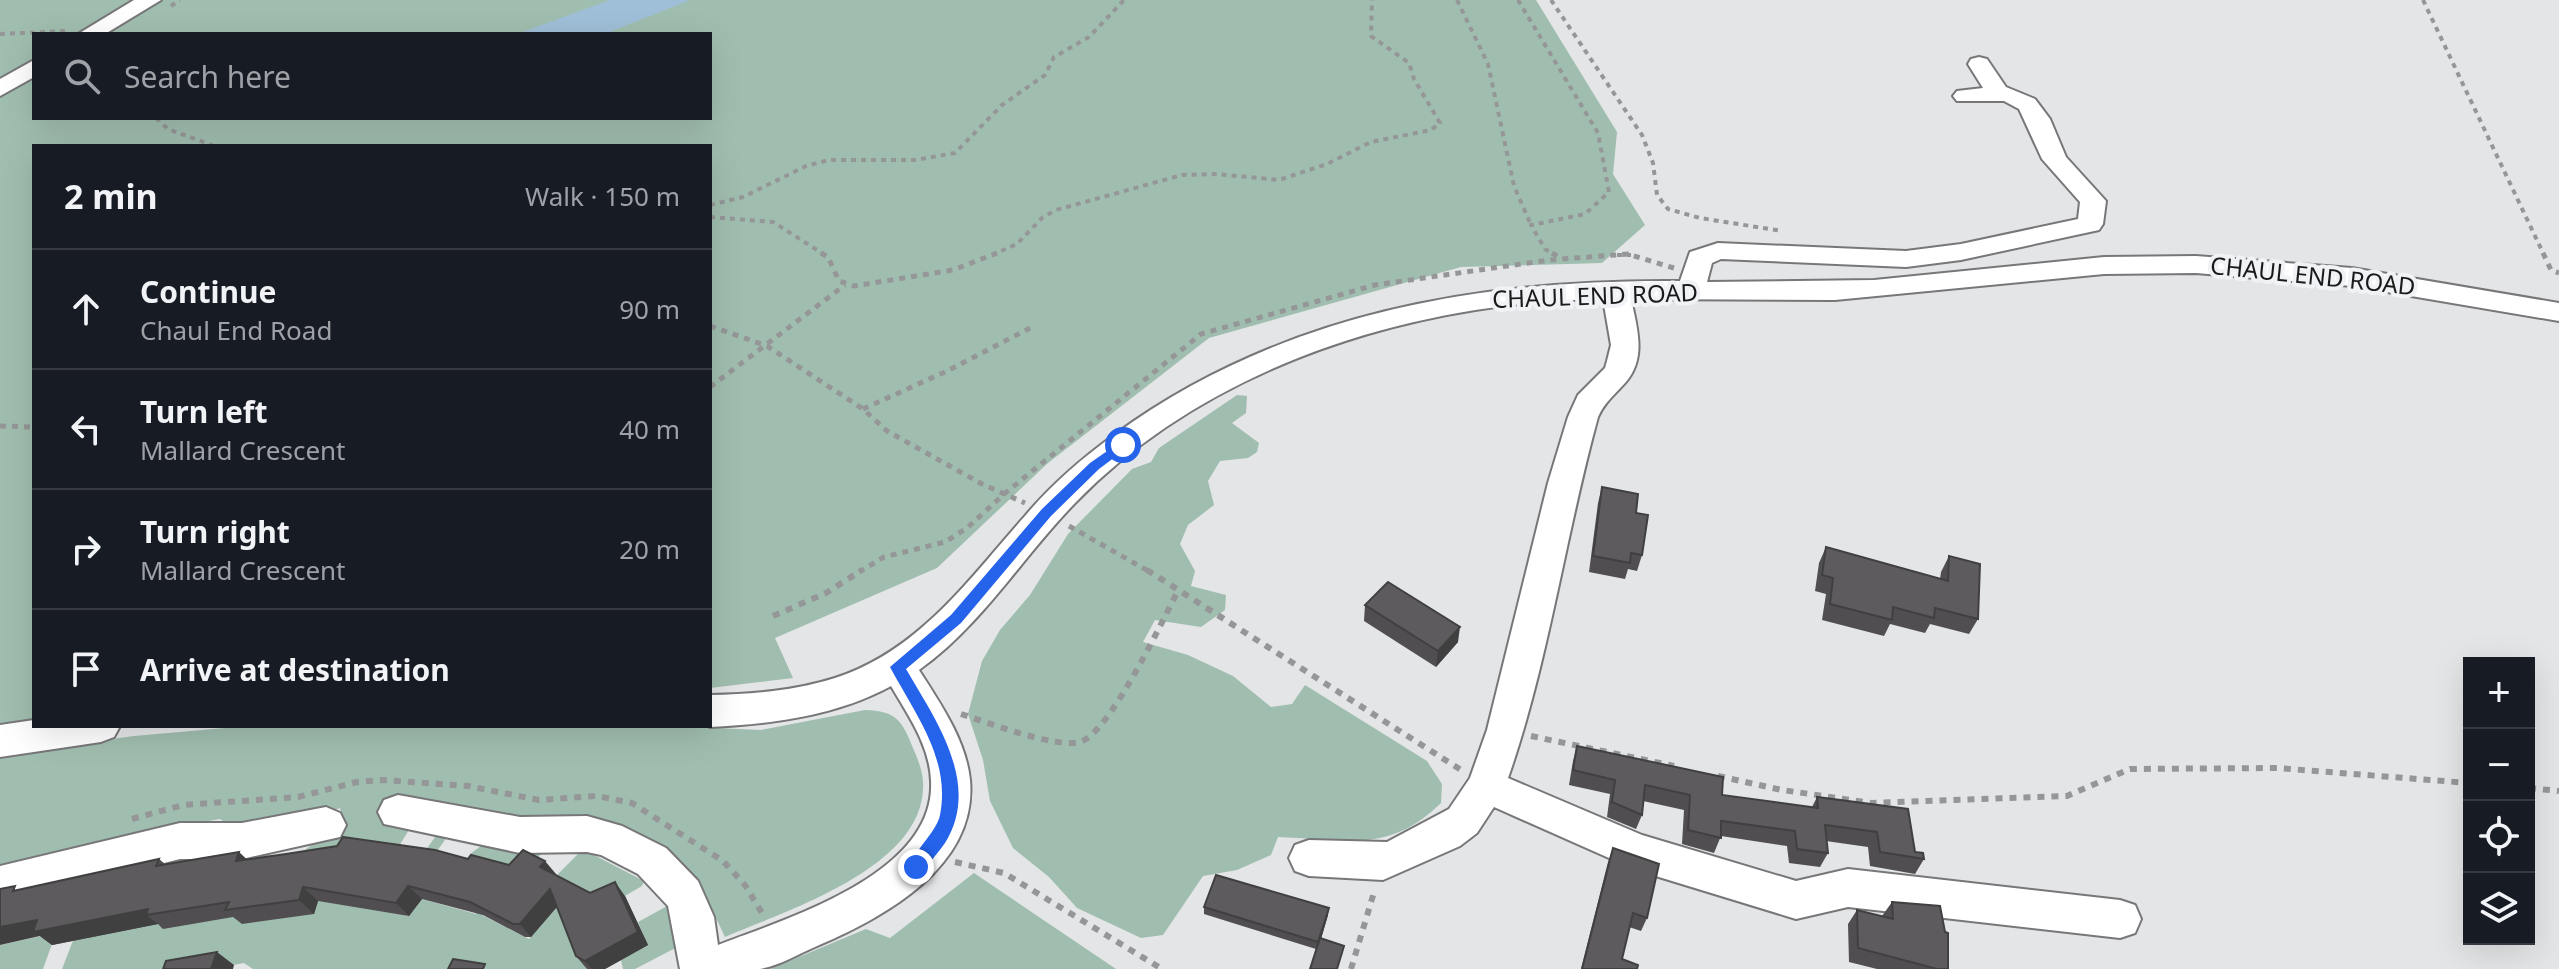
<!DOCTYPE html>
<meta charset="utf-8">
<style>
:root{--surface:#171b24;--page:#242831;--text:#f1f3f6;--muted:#9ea1a6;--line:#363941}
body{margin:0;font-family:"Noto Sans",sans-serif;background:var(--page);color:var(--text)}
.controls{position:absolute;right:24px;bottom:24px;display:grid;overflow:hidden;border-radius:0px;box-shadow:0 8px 32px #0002}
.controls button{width:72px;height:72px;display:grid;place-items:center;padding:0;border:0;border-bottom:2px solid var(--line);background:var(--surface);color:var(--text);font:40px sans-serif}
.stop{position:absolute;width:24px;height:24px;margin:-18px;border:6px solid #2563eb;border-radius:50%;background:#fff}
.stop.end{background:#2563eb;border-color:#fff;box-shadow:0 2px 8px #0008}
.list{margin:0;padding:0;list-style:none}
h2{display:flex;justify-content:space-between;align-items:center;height:104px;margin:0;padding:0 32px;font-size:34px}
h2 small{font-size:26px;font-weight:400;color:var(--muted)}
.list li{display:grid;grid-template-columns:52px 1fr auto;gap:24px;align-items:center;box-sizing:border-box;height:120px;padding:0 32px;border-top:2px solid var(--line)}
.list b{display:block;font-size:30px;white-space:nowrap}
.list p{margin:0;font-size:26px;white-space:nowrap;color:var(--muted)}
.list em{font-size:26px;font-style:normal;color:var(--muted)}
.icon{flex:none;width:44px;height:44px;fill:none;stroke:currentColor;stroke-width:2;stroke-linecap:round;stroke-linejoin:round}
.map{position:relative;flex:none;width:2559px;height:969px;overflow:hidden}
.search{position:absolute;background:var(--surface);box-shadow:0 8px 32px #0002;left:32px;top:32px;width:680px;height:88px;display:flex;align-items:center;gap:20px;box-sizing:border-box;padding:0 28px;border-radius:0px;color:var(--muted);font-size:30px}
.panel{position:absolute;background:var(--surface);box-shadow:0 8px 32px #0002;left:32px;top:144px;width:680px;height:584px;border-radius:0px}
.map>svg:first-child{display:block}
.green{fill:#a0beaf;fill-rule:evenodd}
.water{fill:#9fbfd8}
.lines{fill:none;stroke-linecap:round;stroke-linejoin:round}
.minor-casing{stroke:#77777a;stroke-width:4}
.path-far2{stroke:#959697;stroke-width:4;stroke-dasharray:5 5;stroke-linecap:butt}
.path-far1{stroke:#959697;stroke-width:5;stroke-dasharray:6 6;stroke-linecap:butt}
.path{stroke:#959697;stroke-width:6;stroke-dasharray:7 7;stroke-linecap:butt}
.minor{fill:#fff;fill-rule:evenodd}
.wall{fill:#504e50}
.shaded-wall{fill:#414041}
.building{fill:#5d5b5d;stroke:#414041;stroke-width:2}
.route{fill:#2563eb}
.labels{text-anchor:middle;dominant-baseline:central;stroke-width:8;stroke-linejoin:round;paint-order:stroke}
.street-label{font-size:24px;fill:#1a1a1b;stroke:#f1f2f5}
</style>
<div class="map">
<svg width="2559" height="969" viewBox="0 0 2559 969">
<rect width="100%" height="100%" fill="#e4e5e7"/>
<path class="green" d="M 0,0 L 1536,0 L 1617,132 L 1613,174 L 1645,225 L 1602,263 L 1461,267 L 1209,338 L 1048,463 L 937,568 L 775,638 L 793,678 L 710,688 L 710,146 L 34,146 L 34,720 L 0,724 ZM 34,34 L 710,34 L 710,118 L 34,118 Z
M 1237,395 L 1247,396 L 1246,413 L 1232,423 L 1259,443 L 1257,452 L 1248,458 L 1220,461 L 1208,481 L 1214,505 L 1188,525 L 1180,544 L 1195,571 L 1191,586 L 1226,595 L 1225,610 L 1201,627 L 1155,620 L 1143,642 L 1188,655 L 1233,676 L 1271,707 L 1292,704 L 1305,685 L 1427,761 L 1442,784 L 1441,803 C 1388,855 1345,839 1278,837 L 1271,855 L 1237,870 L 1203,876 L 1163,935 L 1141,938 L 1077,908 L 1049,877 L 1013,848 L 990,801 L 983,760 L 968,714 L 982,661 L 1000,630 L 1030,595 L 1068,534 L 1132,469 L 1151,462 L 1159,448 Z
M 865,710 C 896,711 902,720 913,748 C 919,762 924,774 923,789 C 920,869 785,911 725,937 L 704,893 L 686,869 L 639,835 L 610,822 L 593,819 L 547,825 L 391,803 L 379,819 L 409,824 L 409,830 L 384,870 L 410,873 L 437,834 L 447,837 L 394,912 L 409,916 L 422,899 L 476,914 L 460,868 L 470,854 L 485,843 L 543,852 L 482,915 L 529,939 L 570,892 L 551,881 L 578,854 L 590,853 L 644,881 L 642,886 L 611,904 L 587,969 L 253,969 L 244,963 L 212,969 L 62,969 L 74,938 L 153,859 L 193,856 L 181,890 L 227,861 L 272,847 L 259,886 C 288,865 313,841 344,823 L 340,808 L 296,824 L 238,831 L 220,819 L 164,829 L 0,869 L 0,754 L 134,736 L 248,726 L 670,726 L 761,730 Z
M 974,873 L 1116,969 L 770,969 L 866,929 L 890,938 Z
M 669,905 L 685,943 L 635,969 L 623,969 L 621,960 L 647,945 L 638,922 Z
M 56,933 L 43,969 L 0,969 L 0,945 Z"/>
<path class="water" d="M 610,0 L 690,0 L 605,34 L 517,34 Z"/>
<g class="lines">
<defs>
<path id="minor" d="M 134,0 L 161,0 L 105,34 L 78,34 Z
M 1979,57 L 1987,59 L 2006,87 L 2035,99 L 2050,119 L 2066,157 L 2106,201 L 2103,224 L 2099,230 L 1961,260 L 1906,267 L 1721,259 L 1712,263 L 1707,282 L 1874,280 L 2104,257 L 2196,256 L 2352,268 L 2559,303 L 2559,321 L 2352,286 L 2196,273 L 2104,274 L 1835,300 L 1631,299 C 1637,328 1647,358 1625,383 C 1615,394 1604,403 1598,417 C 1565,536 1549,661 1508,778 L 1642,835 L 1796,881 L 1848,869 L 2120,900 L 2135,905 L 2141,919 L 2135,933 L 2120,938 L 1848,907 L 1796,919 L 1636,870 L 1494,807 L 1477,833 L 1460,846 L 1383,880 L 1309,876 L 1295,871 L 1289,858 L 1295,845 L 1309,840 L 1387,842 L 1449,809 L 1470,778 L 1487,730 L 1548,483 L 1568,417 L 1578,395 L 1605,368 L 1607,361 L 1611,345 L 1603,299 C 1415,302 1211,364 1076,502 C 1022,557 983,624 919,670 C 940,703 966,740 970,780 C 978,867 883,918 815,947 C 798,954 777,967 759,969 C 733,969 706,969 680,969 L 668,906 L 638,874 L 601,855 L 587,852 L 520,853 L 384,824 L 378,812 L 384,800 L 398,795 L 520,817 L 587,816 L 622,826 L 666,848 L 698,881 L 714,917 L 718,945 C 788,918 936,874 931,781 C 930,746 908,715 891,686 C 836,716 772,724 710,727 L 709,726 L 710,695 C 752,694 794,691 835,678 C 919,651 969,579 1025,516 C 1051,485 1081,459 1114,435 C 1281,313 1478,279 1680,281 L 1690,252 L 1718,243 L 1906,251 L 1961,244 L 2078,219 L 2080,202 L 2042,159 L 2019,109 L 2004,101 L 1957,101 L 1953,96 L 1957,91 L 1983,88 L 1968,64 L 1971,59 Z
M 34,60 L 34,77 L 0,96 L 0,79 Z
M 34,720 L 34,726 L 120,726 L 114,737 L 101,742 L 0,757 L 0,725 Z
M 326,807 L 340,813 L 346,825 L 340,837 L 242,859 L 180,859 L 0,904 L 0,866 L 180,823 L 242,823 Z"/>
</defs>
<use href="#minor" class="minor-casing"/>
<path class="path-far2" d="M 1457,0 L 1488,64 L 1514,186 L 1531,225
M 1518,0 L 1598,133 L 1609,192 L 1585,214 L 1531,225 L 1545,249 L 1555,255
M 1551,0 L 1642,135 L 1653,163 L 1657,195 L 1668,209 L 1700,218 L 1782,231
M 2423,0 L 2544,255
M 171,6 L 180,0
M 0,34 L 67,31
M 156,118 L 168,129 L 214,146
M 710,205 L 743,197 L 806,166 L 829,160 L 915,160 L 955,153 L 1002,105 L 1045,75 L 1054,57 L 1089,37 L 1124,0
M 710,217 L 773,222 L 825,255
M 992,255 L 1017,244 L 1043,217 L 1056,210 L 1182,175 L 1217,174 L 1279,180 L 1327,164 L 1371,142 L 1431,130 L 1440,123 L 1414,79 L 1409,63 L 1371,36 L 1372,0
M 1617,255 L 1631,255"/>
<path class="path-far1" d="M 821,253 L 828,257 L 839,281 L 854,286 L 953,270 L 997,253
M 1552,253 L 1562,259
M 2543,253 L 2551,270 L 2559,273
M 710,326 L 767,346 L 863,409 L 887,431 L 982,484 L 1025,503
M 710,387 L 845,285
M 863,409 L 947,371 L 1030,328
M 0,426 L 34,427
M 1069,526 L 1150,572
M 859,572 L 884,557 L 945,542 L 967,528 L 1004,494 L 1201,334 L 1375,285 L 1549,260 L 1628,254 L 1674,268"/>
<path class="path" d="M 1147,570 L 1461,770
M 773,616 L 826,593 L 862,570
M 961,714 C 986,722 1057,749 1080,742 C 1110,733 1163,619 1179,589
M 1531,736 L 1674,766
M 1718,776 L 1782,790 L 1872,803 L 2067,796 L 2130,769 L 2277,768 L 2469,783
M 2529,788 L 2559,791
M 132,819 L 183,805 L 298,797 L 357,782 L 382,780 L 468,786 L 539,800 L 597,796 L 632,803 L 723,861 L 745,885 L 765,918
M 955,862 L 1004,873 L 1162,969
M 1351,969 L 1375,889"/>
<use href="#minor" class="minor"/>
</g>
<path class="wall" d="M 1602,487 L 1636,513 L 1642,555 L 1637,571 L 1628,569 L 1625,579 L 1589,572 L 1598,503 Z
M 1826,547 L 1940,579 L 1941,572 L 1949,556 L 1978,619 L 1969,634 L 1930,624 L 1925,633 L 1890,624 L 1884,636 L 1822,620 L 1826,594 L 1815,591 L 1819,563 Z
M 1365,605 L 1458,642 L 1436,667 L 1364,621 Z
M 1577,746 L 1722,795 L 1812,807 L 1817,797 L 1915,852 L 1924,859 L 1915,874 L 1870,866 L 1868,847 L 1826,841 L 1828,853 L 1820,867 L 1789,863 L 1787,846 L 1721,836 L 1714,853 L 1682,844 L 1684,810 L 1643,801 L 1642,815 L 1636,829 L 1607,817 L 1610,794 L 1569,785 L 1573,761 Z
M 1613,848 L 1647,918 L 1641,931 L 1629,927 L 1622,959 L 1637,969 L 1581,969 L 1608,862 Z
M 159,859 L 165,864 L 247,859 L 468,859 L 509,865 L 556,874 L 555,875 L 590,893 L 625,896 L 648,945 L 605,969 L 587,969 L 576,956 L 557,907 L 531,937 L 525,937 L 483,915 L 422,899 L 409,916 L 318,901 L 314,914 L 242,924 L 233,917 L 163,929 L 158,924 L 52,945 L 40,936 L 20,890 Z
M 1892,902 L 1948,969 L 1877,969 L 1849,962 L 1848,924 L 1857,910 L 1882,916 Z
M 1204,907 L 1328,915 L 1321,939 L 1343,953 L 1316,949 L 1204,914 Z"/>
<path class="shaded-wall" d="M 1460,627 L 1458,642 L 1436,667 L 1438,651 Z
M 239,852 L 254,866 L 236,861 Z
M 545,861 L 556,874 L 551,881 L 540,867 Z
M 615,882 L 625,896 L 648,945 L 605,969 L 592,969 L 585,961 Z
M 408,886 L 422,899 L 409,916 L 396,903 Z
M 303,887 L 318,901 L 314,914 L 299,900 Z
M 550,889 L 561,902 L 531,937 L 520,924 Z
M 1329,908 L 1328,915 L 1318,949 L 1318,942 Z
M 148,909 L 146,915 L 158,924 L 52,945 L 40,936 L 0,945 L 0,927 L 37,920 Z
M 217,952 L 234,965 L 233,969 L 211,969 Z"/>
<path class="building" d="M 1602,487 L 1638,494 L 1636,513 L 1648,515 L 1642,555 L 1631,553 L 1630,563 L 1593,556 Z
M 1826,547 L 1948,581 L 1949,556 L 1980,564 L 1978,619 L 1935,608 L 1934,618 L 1893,607 L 1892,620 L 1830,604 L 1833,578 L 1822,575 Z
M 1388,582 L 1460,627 L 1438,651 L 1365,605 Z
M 1577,746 L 1723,777 L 1722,795 L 1818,808 L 1817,797 L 1908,809 L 1915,852 L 1923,853 L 1924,859 L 1880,852 L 1877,832 L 1825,825 L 1828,853 L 1797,849 L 1795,831 L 1721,821 L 1721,838 L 1688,830 L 1690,795 L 1645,785 L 1642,815 L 1612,802 L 1615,780 L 1573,770 Z
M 343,837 L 435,850 L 468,859 L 471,855 L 509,865 L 523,850 L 545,861 L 540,867 L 590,893 L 615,882 L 638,932 L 585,961 L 576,956 L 550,889 L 520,924 L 513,924 L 470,902 L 408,886 L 396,903 L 303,887 L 299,900 L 225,910 L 229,902 L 146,915 L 148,909 L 33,932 L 37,920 L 0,927 L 0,889 L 15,886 L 13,891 L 159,859 L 156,866 L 239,852 L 236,861 L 286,854 L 337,846 Z
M 1613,848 L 1659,864 L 1647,918 L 1633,913 L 1622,959 L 1638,965 L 1637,969 L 1582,969 Z
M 1216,875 L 1329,908 L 1318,942 L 1204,907 Z
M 1892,902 L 1940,906 L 1945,932 L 1948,933 L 1948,969 L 1937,969 L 1858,948 L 1857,910 L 1893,919 Z
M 1320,938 L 1344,946 L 1337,969 L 1310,969 Z
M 217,952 L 211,969 L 163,969 L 166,961 Z
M 453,959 L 485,964 L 483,969 L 448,969 Z"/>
<path class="route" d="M 1123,440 L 1129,445 L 1127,448 L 1099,469 L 1051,516 L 961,623 L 906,669 C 935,719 982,784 945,843 C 938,853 929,863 921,872 L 910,872 C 905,859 937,833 940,815 C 951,759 915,714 890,667 L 951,615 L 1042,509 L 1090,463 Z"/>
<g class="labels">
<g class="street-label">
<text transform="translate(2313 275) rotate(6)">CHAUL END ROAD</text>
<text transform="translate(1595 295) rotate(-2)">CHAUL END ROAD</text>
</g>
</g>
</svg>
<div class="controls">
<button>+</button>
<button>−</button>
<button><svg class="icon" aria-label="locate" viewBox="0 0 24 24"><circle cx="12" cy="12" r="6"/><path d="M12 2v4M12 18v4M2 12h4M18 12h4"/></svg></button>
<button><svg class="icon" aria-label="layers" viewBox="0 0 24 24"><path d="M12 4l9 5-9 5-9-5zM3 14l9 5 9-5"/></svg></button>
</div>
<div class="stop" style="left:1123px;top:445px"></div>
<div class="stop end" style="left:916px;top:867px"></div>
<div class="search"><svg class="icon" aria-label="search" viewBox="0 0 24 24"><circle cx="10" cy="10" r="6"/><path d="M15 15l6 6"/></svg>Search here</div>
<section class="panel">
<h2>2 min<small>Walk · 150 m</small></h2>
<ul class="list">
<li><svg class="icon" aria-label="ahead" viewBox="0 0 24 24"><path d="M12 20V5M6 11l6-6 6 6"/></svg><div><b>Continue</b><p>Chaul End Road</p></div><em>90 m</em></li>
<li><svg class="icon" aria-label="left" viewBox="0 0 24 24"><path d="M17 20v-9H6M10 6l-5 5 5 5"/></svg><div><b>Turn left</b><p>Mallard Crescent</p></div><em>40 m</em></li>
<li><svg class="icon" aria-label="right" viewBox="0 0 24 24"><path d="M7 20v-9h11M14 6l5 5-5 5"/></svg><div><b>Turn right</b><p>Mallard Crescent</p></div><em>20 m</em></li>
<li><svg class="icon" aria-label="arrive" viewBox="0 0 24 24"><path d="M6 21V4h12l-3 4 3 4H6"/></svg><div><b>Arrive at destination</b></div></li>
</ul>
</section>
</div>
